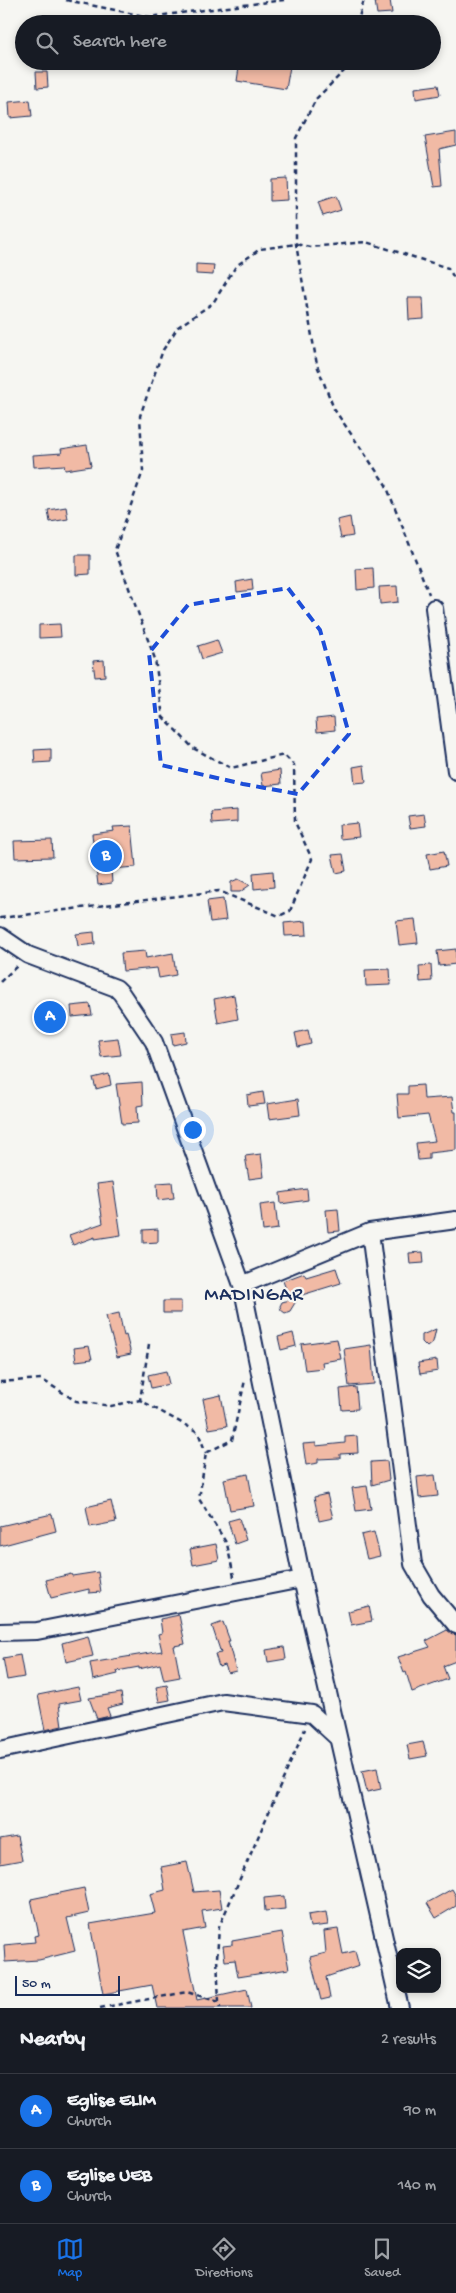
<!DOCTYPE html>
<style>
:root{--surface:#171b24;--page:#20242c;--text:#f1f3f6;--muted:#9ea1a6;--line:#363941;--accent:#1a73e8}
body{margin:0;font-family:"Gochi Hand",sans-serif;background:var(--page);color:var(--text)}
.controls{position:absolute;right:15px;bottom:15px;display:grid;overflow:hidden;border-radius:10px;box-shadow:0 2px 8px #0003}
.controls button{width:45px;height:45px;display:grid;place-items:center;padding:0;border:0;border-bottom:1px solid var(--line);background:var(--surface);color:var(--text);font:25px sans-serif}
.scale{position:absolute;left:15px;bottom:12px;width:105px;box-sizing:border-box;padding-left:5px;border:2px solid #1b2f5e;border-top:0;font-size:14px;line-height:18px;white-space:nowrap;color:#1b2f5e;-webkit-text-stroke:4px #f6f6f2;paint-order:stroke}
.you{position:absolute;left:192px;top:1129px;width:18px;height:18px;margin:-12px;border:4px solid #fff;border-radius:50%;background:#1a73e8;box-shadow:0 0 0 8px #1a73e833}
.badge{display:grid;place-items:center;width:32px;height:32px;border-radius:50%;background:var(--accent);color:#fff;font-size:16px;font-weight:700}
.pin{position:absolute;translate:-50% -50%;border:2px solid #fff;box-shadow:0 1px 5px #0006}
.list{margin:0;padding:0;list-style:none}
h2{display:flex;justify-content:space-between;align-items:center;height:65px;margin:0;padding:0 20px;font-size:21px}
h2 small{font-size:16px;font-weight:400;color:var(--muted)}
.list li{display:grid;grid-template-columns:32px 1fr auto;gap:15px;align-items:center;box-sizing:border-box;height:75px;padding:0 20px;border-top:1px solid var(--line)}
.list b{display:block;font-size:19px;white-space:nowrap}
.list p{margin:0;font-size:16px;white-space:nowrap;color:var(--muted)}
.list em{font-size:16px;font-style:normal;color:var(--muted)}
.icon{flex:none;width:28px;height:28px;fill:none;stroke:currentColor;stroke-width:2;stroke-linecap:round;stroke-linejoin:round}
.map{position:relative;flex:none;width:456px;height:2008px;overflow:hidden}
.search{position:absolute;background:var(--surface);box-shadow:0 2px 8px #0003;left:15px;right:15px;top:15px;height:55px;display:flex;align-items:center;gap:12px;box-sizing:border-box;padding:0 18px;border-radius:28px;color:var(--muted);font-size:19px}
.sheet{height:215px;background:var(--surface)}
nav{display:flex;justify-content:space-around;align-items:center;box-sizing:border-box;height:70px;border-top:1px solid var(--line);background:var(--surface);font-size:14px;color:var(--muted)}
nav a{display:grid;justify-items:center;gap:2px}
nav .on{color:var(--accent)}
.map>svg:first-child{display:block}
.building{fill:#f1baa5;stroke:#1b2f5e}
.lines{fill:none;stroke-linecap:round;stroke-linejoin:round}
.minor-casing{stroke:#1b2f5e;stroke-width:20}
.path{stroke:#1b2f5e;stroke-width:2.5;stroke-dasharray:5 4;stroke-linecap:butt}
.minor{stroke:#f6f6f2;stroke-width:16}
.marked{fill:none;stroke:#1d4ed8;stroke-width:4;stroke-dasharray:10 6;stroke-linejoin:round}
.labels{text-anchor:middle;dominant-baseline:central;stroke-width:4.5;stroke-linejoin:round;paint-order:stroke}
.neighbourhood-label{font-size:20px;letter-spacing:1px;fill:#1b2f5e;stroke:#f6f6f2}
</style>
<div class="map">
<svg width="456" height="2008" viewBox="0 0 456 2008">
<rect width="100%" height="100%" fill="#f6f6f2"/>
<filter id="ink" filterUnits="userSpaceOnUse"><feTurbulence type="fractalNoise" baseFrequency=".02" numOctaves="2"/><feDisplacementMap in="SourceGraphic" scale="10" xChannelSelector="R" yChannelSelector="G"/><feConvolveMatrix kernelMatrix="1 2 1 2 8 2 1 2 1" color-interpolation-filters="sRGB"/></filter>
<g filter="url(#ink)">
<path class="building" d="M 390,0 L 392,13 L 377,14 L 375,1 Z
M 240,61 L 291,61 L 286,89 L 237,81 Z
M 36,72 L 47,72 L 48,87 L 37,88 Z
M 438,85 L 440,95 L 416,99 L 415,88 Z
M 30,100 L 32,116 L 10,118 L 9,102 Z
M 456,132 L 456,145 L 439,149 L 442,186 L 434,187 L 425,137 Z
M 286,178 L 287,200 L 270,201 L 270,179 Z
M 336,196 L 341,210 L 323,216 L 318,202 Z
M 196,264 L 214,265 L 213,275 L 196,274 Z
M 408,298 L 423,298 L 424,319 L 409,320 Z
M 87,445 L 91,466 L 65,470 L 64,465 L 34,467 L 33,455 L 62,453 L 61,449 Z
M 66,507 L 68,519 L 50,522 L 48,510 Z
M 350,517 L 353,536 L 341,538 L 337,520 Z
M 76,555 L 90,555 L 90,574 L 76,575 Z
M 373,568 L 374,588 L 357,590 L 356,569 Z
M 252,579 L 253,590 L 237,592 L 236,582 Z
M 397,586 L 398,602 L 380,604 L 379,587 Z
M 60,624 L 61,637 L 39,638 L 39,625 Z
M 217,640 L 222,653 L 202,659 L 198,646 Z
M 104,660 L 105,676 L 95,677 L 93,661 Z
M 334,717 L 335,730 L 317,732 L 316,719 Z
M 51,749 L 51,762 L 35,763 L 34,750 Z
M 364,765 L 366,782 L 355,783 L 353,767 Z
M 280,770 L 281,784 L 263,786 L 261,773 Z
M 237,810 L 237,822 L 212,824 L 211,812 Z
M 424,814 L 426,826 L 410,828 L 408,816 Z
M 357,823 L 359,837 L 340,839 L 339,825 Z
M 132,826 L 136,867 L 111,869 L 112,883 L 98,885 L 92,834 L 114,831 L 113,827 Z
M 52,840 L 53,857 L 15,858 L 14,841 Z
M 444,851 L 447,866 L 430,869 L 427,854 Z
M 343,854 L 346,871 L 336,873 L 332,855 Z
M 273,871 L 274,887 L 254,889 L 253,873 Z
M 238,879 L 250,885 L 240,892 L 231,892 L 231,882 Z
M 223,899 L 226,920 L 210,922 L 207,901 Z
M 415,919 L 418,943 L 399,945 L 396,921 Z
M 306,921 L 307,935 L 285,936 L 284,923 Z
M 94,932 L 95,944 L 78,946 L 76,934 Z
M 456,949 L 456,964 L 439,966 L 437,951 Z
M 145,951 L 146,958 L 173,953 L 176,975 L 159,978 L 157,968 L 123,971 L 121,953 Z
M 431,965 L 432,981 L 420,982 L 419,966 Z
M 390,969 L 391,985 L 366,986 L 365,970 Z
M 234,995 L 238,1019 L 218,1023 L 214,999 Z
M 90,1004 L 92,1015 L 72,1017 L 71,1006 Z
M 308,1030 L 311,1044 L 298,1047 L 295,1033 Z
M 185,1032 L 186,1042 L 173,1045 L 171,1034 Z
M 118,1038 L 121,1055 L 101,1057 L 98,1040 Z
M 109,1074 L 111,1085 L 96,1089 L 93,1078 Z
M 142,1082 L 143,1105 L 137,1106 L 138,1123 L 122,1124 L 116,1084 Z
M 423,1085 L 424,1099 L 452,1097 L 454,1112 L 456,1112 L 456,1150 L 429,1153 L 429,1159 L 418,1160 L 416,1143 L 435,1141 L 428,1115 L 399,1118 L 397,1094 L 408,1094 L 408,1086 Z
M 263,1092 L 265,1104 L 248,1106 L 247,1095 Z
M 298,1099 L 300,1115 L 269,1119 L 267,1104 Z
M 261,1154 L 264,1177 L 249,1179 L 245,1156 Z
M 113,1182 L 121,1235 L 95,1239 L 95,1237 L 73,1245 L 69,1235 L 103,1223 L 97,1184 Z
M 172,1182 L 174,1198 L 158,1200 L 157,1183 Z
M 307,1189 L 308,1200 L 281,1204 L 280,1193 Z
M 275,1203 L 278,1229 L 263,1231 L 260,1205 Z
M 338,1209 L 340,1231 L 328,1232 L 326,1210 Z
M 158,1229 L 158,1242 L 143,1243 L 143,1230 Z
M 423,1252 L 424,1263 L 410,1264 L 409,1253 Z
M 336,1268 L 341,1283 L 302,1295 L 301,1293 L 290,1311 L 285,1313 L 281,1310 L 280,1306 L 282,1302 L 290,1300 L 283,1281 L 304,1273 L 306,1277 Z
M 163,1301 L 181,1301 L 181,1313 L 163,1313 Z
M 119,1313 L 124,1336 L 126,1335 L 131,1354 L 117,1357 L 106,1316 Z
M 436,1329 L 433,1342 L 427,1347 L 422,1342 L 422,1335 Z
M 293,1333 L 296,1346 L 281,1350 L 278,1337 Z
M 337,1339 L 341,1359 L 322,1362 L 323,1368 L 305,1370 L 301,1344 Z
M 371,1345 L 374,1384 L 349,1386 L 344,1349 Z
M 89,1346 L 92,1359 L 76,1361 L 74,1348 Z
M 437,1360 L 438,1371 L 420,1374 L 418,1363 Z
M 166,1371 L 169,1384 L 151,1388 L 148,1375 Z
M 356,1387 L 358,1409 L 342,1410 L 340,1389 Z
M 221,1395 L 227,1426 L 209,1429 L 203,1399 Z
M 357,1436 L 358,1453 L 340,1454 L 340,1458 L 318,1459 L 318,1463 L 306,1465 L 303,1444 L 316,1443 L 316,1446 L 345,1443 L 345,1437 Z
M 387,1461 L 389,1480 L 372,1485 L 371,1462 Z
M 248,1474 L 254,1506 L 230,1510 L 224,1479 Z
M 435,1475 L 438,1496 L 419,1498 L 417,1477 Z
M 367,1486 L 371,1509 L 356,1511 L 352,1488 Z
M 327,1494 L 333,1518 L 319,1521 L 314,1497 Z
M 111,1501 L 116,1522 L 90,1527 L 86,1507 Z
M 52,1514 L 56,1531 L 0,1546 L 0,1526 Z
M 239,1518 L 246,1540 L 235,1544 L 228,1521 Z
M 374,1532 L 380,1556 L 367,1559 L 361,1535 Z
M 216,1544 L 219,1560 L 193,1565 L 190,1549 Z
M 98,1572 L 101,1592 L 89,1593 L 89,1589 L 51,1598 L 46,1580 L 71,1574 L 72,1576 Z
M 369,1606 L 372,1621 L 351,1625 L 348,1611 Z
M 179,1615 L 185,1644 L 174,1646 L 180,1677 L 164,1680 L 160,1664 L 139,1669 L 139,1667 L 117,1671 L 118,1674 L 93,1680 L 90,1663 L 162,1651 L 158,1634 L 162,1633 L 160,1619 Z
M 223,1622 L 230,1641 L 228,1641 L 236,1671 L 228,1673 L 225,1665 L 219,1667 L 215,1654 L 221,1653 L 212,1626 Z
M 447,1630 L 456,1635 L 456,1661 L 443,1666 L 448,1679 L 412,1692 L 406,1672 L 404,1673 L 398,1657 L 430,1647 L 426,1641 Z
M 88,1636 L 93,1656 L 66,1662 L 62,1643 Z
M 284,1647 L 286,1659 L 268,1662 L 266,1650 Z
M 20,1655 L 24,1677 L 7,1680 L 3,1658 Z
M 167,1685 L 170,1700 L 159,1702 L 156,1687 Z
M 78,1687 L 81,1700 L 59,1704 L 62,1726 L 45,1730 L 38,1695 Z
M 121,1693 L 123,1704 L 107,1708 L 110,1716 L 97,1719 L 89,1698 Z
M 423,1742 L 427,1756 L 410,1759 L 407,1745 Z
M 377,1768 L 381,1789 L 367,1792 L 362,1771 Z
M 17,1836 L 22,1860 L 0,1864 L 0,1839 Z
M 187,1862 L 194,1892 L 219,1890 L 222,1908 L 202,1911 L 205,1928 L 183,1932 L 197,2000 L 247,1989 L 251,2008 L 157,2008 L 152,1985 L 103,1994 L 90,1924 L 155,1913 L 150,1894 L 165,1890 L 161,1867 Z
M 84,1888 L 89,1913 L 67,1918 L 75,1951 L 39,1960 L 5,1962 L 4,1945 L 35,1942 L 34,1936 L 39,1935 L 31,1899 Z
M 452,1889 L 456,1896 L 456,1906 L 436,1918 L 427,1903 Z
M 284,1896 L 285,1909 L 265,1911 L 264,1898 Z
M 326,1912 L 328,1925 L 310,1927 L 308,1915 Z
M 338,1929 L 343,1954 L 355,1951 L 359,1966 L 326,1977 L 330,1998 L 321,2000 L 310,1957 L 326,1953 L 324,1931 Z
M 282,1932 L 289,1969 L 238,1977 L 235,1960 L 225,1961 L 223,1946 L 232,1945 L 232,1941 Z"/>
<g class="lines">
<defs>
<path id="minor" d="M 434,608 L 456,771
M 0,936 L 28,955 L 116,988 L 121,993 L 154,1042 L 242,1285 L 302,1579 L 400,2008
M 370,1232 L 413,1564 L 431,1595 L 456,1625
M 242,1285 L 370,1232 L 456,1220
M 0,1632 L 37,1631 L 302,1579
M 0,1750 L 223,1702 L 312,1714 L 338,1738"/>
</defs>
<use href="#minor" class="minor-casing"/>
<path class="path" d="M 66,0 L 149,17 L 284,0
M 357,24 L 364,0
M 347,61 L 344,71 L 316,99 L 296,138 L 296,244 L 317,365 L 334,409 L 386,485 L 429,594
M 0,918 L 219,891 L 279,916 L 290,911 L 312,859 L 295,822 L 294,765 L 284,755 L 231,768 L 193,748 L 163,717 L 155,659 L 115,550 L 143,471 L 140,416 L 163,350 L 178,327 L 213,303 L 236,266 L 260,249 L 296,244 L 310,247 L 366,242 L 448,268 L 456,281
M 0,982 L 17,966
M 149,1344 L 140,1400 L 198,1432 L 206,1453
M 0,1382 L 41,1379 L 76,1401 L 111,1406 L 140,1400
M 234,1577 L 227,1544 L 199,1499 L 206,1453 L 232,1440 L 245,1380
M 219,2002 L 217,1958 L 219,1927 L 305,1729
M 100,2008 L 187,1992 L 219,2002 L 220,2008"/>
<use href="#minor" class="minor"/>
</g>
</g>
<path class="marked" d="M 288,588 L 320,630 L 349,734 L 298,794 L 243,784 L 161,765 L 149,653 L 188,605 Z"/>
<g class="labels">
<g class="neighbourhood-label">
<text x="254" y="1296">MADINGAR</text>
</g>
</g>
</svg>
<div class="controls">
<button><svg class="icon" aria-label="layers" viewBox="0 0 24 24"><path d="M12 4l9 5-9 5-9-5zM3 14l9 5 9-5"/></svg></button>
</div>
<div class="scale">50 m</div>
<div class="you"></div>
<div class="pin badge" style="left:50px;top:1017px">A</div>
<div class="pin badge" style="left:106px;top:856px">B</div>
<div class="search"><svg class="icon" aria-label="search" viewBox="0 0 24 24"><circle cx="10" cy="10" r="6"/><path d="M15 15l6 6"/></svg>Search here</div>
</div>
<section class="sheet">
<h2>Nearby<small>2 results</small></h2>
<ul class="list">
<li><span class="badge">A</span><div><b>Eglise ELIM</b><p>Church</p></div><em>90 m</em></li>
<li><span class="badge">B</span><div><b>Eglise UEB</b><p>Church</p></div><em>140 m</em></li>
</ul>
</section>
<nav>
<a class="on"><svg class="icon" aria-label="map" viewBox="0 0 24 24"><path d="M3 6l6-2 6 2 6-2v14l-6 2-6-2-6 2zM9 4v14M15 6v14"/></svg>Map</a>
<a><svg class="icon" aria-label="directions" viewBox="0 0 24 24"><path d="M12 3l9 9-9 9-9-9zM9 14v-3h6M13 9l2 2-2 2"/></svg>Directions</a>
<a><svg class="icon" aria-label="saved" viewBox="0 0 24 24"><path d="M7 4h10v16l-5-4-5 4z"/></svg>Saved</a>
</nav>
